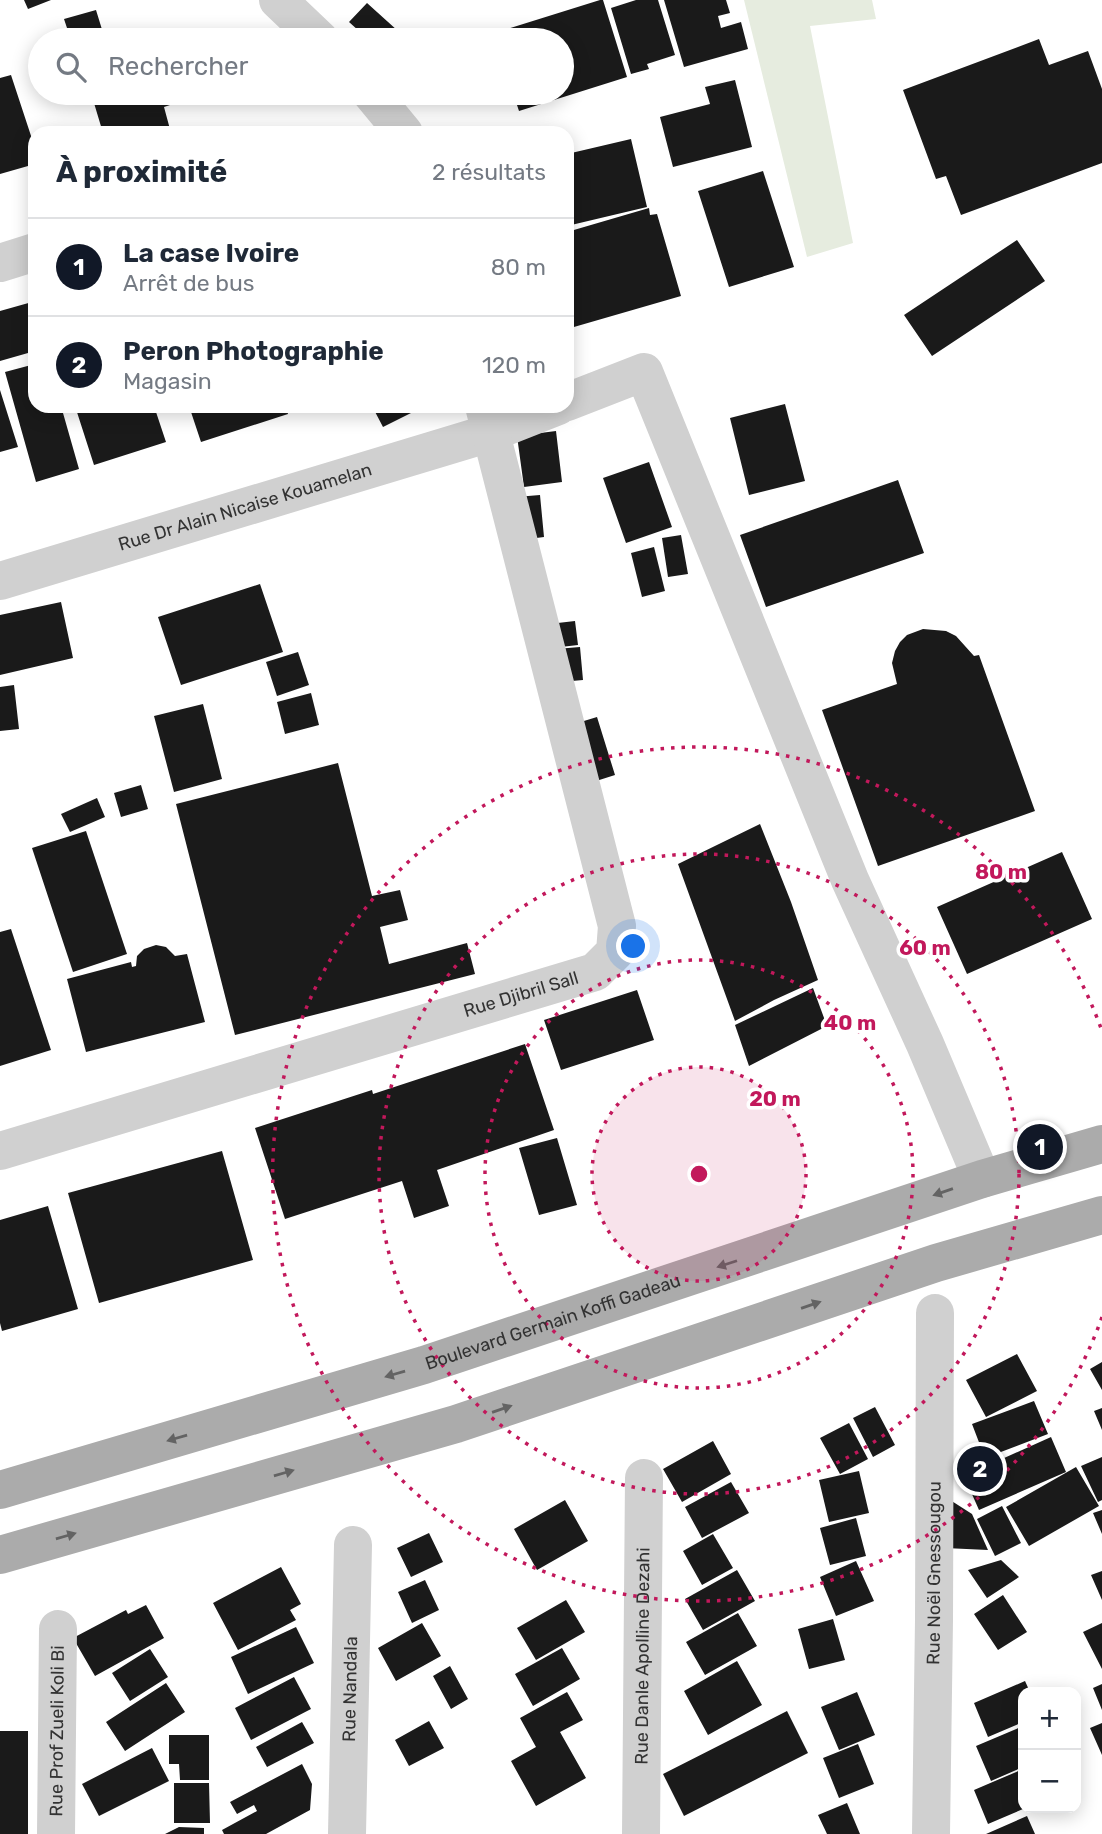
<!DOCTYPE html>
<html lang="fr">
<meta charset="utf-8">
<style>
:root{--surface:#fff;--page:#f2f2f3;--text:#1f2937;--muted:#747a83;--line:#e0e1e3;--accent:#111827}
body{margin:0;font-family:Rubik,sans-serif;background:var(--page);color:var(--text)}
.controls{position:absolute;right:21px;bottom:21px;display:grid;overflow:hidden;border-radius:14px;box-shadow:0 4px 18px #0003}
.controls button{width:63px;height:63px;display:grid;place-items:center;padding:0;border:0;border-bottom:2px solid var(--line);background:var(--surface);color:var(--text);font:35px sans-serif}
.you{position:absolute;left:634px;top:947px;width:24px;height:24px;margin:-18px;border:5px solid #fff;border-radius:50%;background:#1a73e8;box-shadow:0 0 0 10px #1a73e833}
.badge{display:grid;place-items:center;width:46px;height:46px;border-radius:50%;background:var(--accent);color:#fff;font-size:23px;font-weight:700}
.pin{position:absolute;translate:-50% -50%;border:4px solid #fff;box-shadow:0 2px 7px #0006}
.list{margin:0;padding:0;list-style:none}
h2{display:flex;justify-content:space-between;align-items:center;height:91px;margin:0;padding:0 28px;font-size:30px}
h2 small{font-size:23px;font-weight:400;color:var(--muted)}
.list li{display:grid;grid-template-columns:46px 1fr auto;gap:21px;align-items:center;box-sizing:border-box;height:98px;padding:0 28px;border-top:2px solid var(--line)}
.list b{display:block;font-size:26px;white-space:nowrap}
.list p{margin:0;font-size:23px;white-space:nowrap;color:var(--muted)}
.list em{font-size:23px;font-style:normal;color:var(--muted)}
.icon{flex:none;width:38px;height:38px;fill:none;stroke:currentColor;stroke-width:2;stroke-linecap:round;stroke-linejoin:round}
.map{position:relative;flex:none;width:1102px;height:1834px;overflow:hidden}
.search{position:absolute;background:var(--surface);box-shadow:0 4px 18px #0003;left:28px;top:28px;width:546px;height:77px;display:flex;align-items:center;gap:18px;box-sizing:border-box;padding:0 24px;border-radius:38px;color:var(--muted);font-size:26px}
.panel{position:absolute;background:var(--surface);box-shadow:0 4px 18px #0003;left:28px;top:126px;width:546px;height:287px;border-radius:21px}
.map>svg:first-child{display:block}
.green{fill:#e6ecdf}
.building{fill:#1a1a1a}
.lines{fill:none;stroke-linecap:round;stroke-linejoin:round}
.minor{stroke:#d0d0d0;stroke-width:38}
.major{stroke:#ababab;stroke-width:38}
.oneway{fill:#636363}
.ring{fill:none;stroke:#c2185b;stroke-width:3.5;stroke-dasharray:3.5 7}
.labels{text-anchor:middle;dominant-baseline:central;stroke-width:7;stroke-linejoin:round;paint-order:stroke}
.street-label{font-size:18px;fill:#333;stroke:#fff}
.centre{fill:#c2185b;stroke:#fff;stroke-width:3.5}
.ring-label{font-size:21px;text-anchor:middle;font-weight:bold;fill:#c2185b;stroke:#fff;stroke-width:7;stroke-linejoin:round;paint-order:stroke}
</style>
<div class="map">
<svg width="1102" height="1834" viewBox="0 0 1102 1834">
<rect width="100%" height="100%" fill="#fff"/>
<path class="green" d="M 744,0 L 872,0 L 876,19 L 810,26 L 853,243 L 807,257 Z"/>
<path class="building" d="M 24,0 L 51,0 L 28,9 Z
M 600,0 L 603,0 L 627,77 L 519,111 L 513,93 L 562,93 L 562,40 L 496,40 L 494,33 Z
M 636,0 L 658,0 L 675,55 L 647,64 L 649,69 L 631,74 L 611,8 Z
M 664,0 L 726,0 L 730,13 L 718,16 L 721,28 L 741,22 L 748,49 L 684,67 Z
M 367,3 L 398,31 L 389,40 L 369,40 L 349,22 Z
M 96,10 L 104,36 L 91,40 L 71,40 L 64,19 Z
M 408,28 L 422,40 L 396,40 Z
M 1039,39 L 1049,65 L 1088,51 L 1102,89 L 1102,163 L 961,215 L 946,176 L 936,179 L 903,90 Z
M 11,75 L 35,148 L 35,164 L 0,174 L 0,78 Z
M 735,80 L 752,147 L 673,167 L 660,117 L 710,104 L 705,87 Z
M 91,93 L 170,93 L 173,104 L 164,107 L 171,133 L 103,133 Z
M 395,93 L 417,93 L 407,104 Z
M 631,139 L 647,207 L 567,226 L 567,154 Z
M 763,171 L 794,267 L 729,287 L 698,191 Z
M 649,208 L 650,215 L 657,214 L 681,296 L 567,329 L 567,232 Z
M 1017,240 L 1045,281 L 932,356 L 904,315 Z
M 32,302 L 35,311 L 35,351 L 0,361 L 0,311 Z
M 35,364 L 35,406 L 61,406 L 79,469 L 36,482 L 5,372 Z
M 0,390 L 18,447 L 0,452 Z
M 785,404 L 805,481 L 749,495 L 730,418 Z
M 75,406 L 154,406 L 166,442 L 94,465 Z
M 189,406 L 286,406 L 288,414 L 201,442 Z
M 372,406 L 413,406 L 415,411 L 383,427 Z
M 556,431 L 562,482 L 524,487 L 517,436 Z
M 649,462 L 672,527 L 626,543 L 603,478 Z
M 898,480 L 924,553 L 766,607 L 740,535 Z
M 540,495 L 544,537 L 521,540 L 516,497 Z
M 681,535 L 688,574 L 668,577 L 662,538 Z
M 654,547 L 665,591 L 642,597 L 631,553 Z
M 260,584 L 283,652 L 181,685 L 158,617 Z
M 61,602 L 73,658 L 0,675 L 0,615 Z
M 575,621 L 578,645 L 552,648 L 549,624 Z
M 923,629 L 946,631 L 956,636 L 974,656 L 979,655 L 1035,811 L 878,866 L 822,710 L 897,684 L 892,663 L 895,651 L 900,642 L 907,635 Z
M 580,647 L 583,680 L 561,682 L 556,649 Z
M 298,652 L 309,685 L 277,696 L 266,662 Z
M 14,685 L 19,729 L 0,731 L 0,687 Z
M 311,693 L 319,725 L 285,734 L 277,702 Z
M 203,704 L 222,779 L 174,792 L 154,716 Z
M 597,717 L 615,775 L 593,782 L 574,724 Z
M 338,763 L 372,896 L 400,890 L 408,920 L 380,927 L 389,964 L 467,943 L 475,974 L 235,1035 L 176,804 Z
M 141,785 L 148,809 L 121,817 L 114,793 Z
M 97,798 L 105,817 L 70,832 L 61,814 Z
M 760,824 L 791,902 L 818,980 L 774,1000 L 735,1021 L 678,864 Z
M 86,831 L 127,954 L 73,972 L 32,848 Z
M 1062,852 L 1092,919 L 967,974 L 937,907 Z
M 11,929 L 51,1050 L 0,1066 L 0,932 Z
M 156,945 L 166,947 L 175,956 L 187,954 L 205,1022 L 86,1052 L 67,979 L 131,962 L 132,967 L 136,966 L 137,956 L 144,949 Z
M 813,988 L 827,1026 L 749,1066 L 735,1025 Z
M 637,990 L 654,1040 L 561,1070 L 544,1020 Z
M 525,1044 L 554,1130 L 437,1170 L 449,1206 L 414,1218 L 402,1181 L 285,1219 L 255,1128 L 372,1090 L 373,1094 Z
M 557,1138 L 577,1205 L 539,1215 L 519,1148 Z
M 222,1151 L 253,1260 L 99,1303 L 68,1193 Z
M 48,1206 L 78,1309 L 2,1331 L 0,1323 L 0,1220 Z
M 1017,1354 L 1037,1391 L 986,1417 L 966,1380 Z
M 1102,1362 L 1102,1390 L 1090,1369 Z
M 1034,1401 L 1048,1434 L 985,1458 L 972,1424 Z
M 875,1407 L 895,1445 L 873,1457 L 853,1418 Z
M 1102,1408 L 1102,1430 L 1094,1411 Z
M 849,1423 L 868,1459 L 840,1474 L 820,1438 Z
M 1051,1437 L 1066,1472 L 979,1510 L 964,1476 Z
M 713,1441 L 731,1474 L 682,1502 L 663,1469 Z
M 1102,1457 L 1102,1500 L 1098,1502 L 1081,1466 Z
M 1076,1467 L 1099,1506 L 1029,1546 L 1006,1507 Z
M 859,1471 L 869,1513 L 829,1522 L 819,1480 Z
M 731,1482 L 749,1513 L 702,1538 L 685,1507 Z
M 947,1498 L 972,1514 L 988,1550 L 945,1548 Z
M 565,1500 L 588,1541 L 537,1570 L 514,1529 Z
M 1002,1506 L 1021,1543 L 995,1556 L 977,1519 Z
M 1102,1510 L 1102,1534 L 1093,1513 Z
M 856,1518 L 866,1556 L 830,1565 L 820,1528 Z
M 429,1533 L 443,1562 L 411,1577 L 397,1548 Z
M 713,1534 L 733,1568 L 702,1585 L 683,1551 Z
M 1001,1560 L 1019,1577 L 987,1598 L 968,1570 Z
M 856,1561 L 874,1601 L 836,1616 L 820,1577 Z
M 281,1567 L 301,1604 L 290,1610 L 296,1620 L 238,1650 L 213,1603 Z
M 737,1570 L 755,1601 L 703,1630 L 685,1599 Z
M 1102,1571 L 1102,1600 L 1091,1575 Z
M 425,1580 L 439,1610 L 412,1623 L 398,1592 Z
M 1003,1595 L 1027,1632 L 998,1650 L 974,1614 Z
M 566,1600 L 585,1632 L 536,1660 L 517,1628 Z
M 146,1605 L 164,1638 L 95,1676 L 73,1638 L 126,1610 L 128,1614 Z
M 738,1613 L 757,1646 L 705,1675 L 686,1642 Z
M 833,1619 L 845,1660 L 809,1669 L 798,1629 Z
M 422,1623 L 441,1656 L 396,1681 L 378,1648 Z
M 1102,1623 L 1102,1669 L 1083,1632 Z
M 296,1627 L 314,1663 L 248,1694 L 231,1657 Z
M 562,1648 L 580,1679 L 533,1706 L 515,1674 Z
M 150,1649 L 168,1677 L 130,1701 L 112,1673 Z
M 737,1661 L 762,1705 L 708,1735 L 684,1691 Z
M 450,1666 L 468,1699 L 451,1709 L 433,1676 Z
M 294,1677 L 311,1709 L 251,1740 L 235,1708 Z
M 1025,1681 L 1030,1692 L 1023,1692 L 1023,1722 L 988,1737 L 974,1703 Z
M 166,1683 L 185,1712 L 125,1751 L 106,1722 Z
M 1102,1684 L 1102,1710 L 1093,1688 Z
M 567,1692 L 583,1720 L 560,1732 L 586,1778 L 536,1806 L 511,1761 L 536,1747 L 520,1718 Z
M 857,1692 L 875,1735 L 839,1750 L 821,1707 Z
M 787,1711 L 808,1753 L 684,1816 L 663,1774 Z
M 429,1721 L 444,1748 L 409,1766 L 395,1740 Z
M 302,1722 L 314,1743 L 267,1767 L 256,1747 Z
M 1102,1723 L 1102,1755 L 1090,1728 Z
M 1023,1726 L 1023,1767 L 991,1781 L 976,1746 Z
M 0,1731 L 28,1731 L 28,1834 L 0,1834 Z
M 169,1735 L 209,1735 L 209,1780 L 180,1780 L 179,1764 L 169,1764 Z
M 858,1744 L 874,1784 L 839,1798 L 823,1758 Z
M 152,1748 L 169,1781 L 99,1816 L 82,1784 Z
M 302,1764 L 312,1784 L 310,1810 L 266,1834 L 224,1834 L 222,1830 L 257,1811 L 254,1805 L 237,1814 L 230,1802 Z
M 1023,1769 L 1023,1809 L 988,1824 L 974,1790 Z
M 174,1783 L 209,1783 L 210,1823 L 174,1823 Z
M 847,1803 L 860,1834 L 827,1834 L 818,1815 Z
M 1027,1816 L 1035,1834 L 986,1834 Z
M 179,1827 L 204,1828 L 204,1834 L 165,1834 Z"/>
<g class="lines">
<g class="minor">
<path d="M 278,0 L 320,40"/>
<path d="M 371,93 L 404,133"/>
<path d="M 0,263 L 35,252"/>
<path d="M 567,402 L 644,372 L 850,880 L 925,1044 L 982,1179"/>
<path id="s1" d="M 0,581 L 490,433 L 558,406"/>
<path id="s2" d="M 0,1151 L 595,972 L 615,952 L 617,926 L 484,406"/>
<path id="s3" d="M 56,1834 L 58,1629"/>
<path id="s4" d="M 347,1834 L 353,1545"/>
<path id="s5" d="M 641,1834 L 644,1478"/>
<path id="s6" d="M 931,1834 L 934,1620 L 935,1313"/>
</g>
<g class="major">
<path id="s7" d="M 0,1490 L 424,1365 L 982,1179 L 1102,1144"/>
<path d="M 0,1555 L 456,1424 L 936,1263 L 1102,1215"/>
</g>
</g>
<defs><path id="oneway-solid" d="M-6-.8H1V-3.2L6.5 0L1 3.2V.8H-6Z" transform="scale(1.75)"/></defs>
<g class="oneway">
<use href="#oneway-solid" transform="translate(943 1192) rotate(161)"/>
<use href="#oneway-solid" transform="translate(727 1264) rotate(162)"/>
<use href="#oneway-solid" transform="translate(811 1305) rotate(-19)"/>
<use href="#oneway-solid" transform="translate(395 1374) rotate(164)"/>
<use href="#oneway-solid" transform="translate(502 1409) rotate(-19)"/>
<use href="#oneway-solid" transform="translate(177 1438) rotate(164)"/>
<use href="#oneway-solid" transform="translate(284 1473) rotate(-16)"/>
<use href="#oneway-solid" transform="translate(66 1536) rotate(-16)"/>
</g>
<circle cx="699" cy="1174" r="107" fill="#c2185b" fill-opacity=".12"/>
<g class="ring">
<circle cx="699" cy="1174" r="107"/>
<circle cx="699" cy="1174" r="214"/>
<circle cx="699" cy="1174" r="320"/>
<path d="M1102 1317A427 427 0 1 1 1102 1031"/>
</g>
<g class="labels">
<g class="street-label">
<text stroke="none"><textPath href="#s1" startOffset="256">Rue Dr Alain Nicaise Kouamelan</textPath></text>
<text stroke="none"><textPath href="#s2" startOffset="544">Rue Djibril Sall</textPath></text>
<text stroke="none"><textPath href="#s7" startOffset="578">Boulevard Germain Koffi Gadeau</textPath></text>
<text stroke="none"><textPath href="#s6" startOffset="261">Rue Noël Gnessougou</textPath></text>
<text stroke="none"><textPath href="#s5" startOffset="178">Rue Danle Apolline Dezahi</textPath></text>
<text stroke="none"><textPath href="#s4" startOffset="145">Rue Nandala</textPath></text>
<text stroke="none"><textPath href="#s3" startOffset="103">Rue Prof Zueli Koli Bi</textPath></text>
</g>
</g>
<circle cx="699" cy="1174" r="10" class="centre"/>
<g class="ring-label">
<text x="1001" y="879">80 m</text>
<text x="925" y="955">60 m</text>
<text x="850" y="1030">40 m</text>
<text x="775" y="1106">20 m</text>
</g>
</svg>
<div class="controls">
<button>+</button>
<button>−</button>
</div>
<div class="you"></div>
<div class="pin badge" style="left:1040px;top:1147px">1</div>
<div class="pin badge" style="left:980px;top:1469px">2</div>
<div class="search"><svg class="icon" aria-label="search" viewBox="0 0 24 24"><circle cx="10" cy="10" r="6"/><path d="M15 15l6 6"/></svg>Rechercher</div>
<section class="panel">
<h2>À proximité<small>2 résultats</small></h2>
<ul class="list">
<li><span class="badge">1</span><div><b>La case Ivoire</b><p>Arrêt de bus</p></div><em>80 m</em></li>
<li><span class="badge">2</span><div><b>Peron Photographie</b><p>Magasin</p></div><em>120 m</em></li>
</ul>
</section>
</div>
